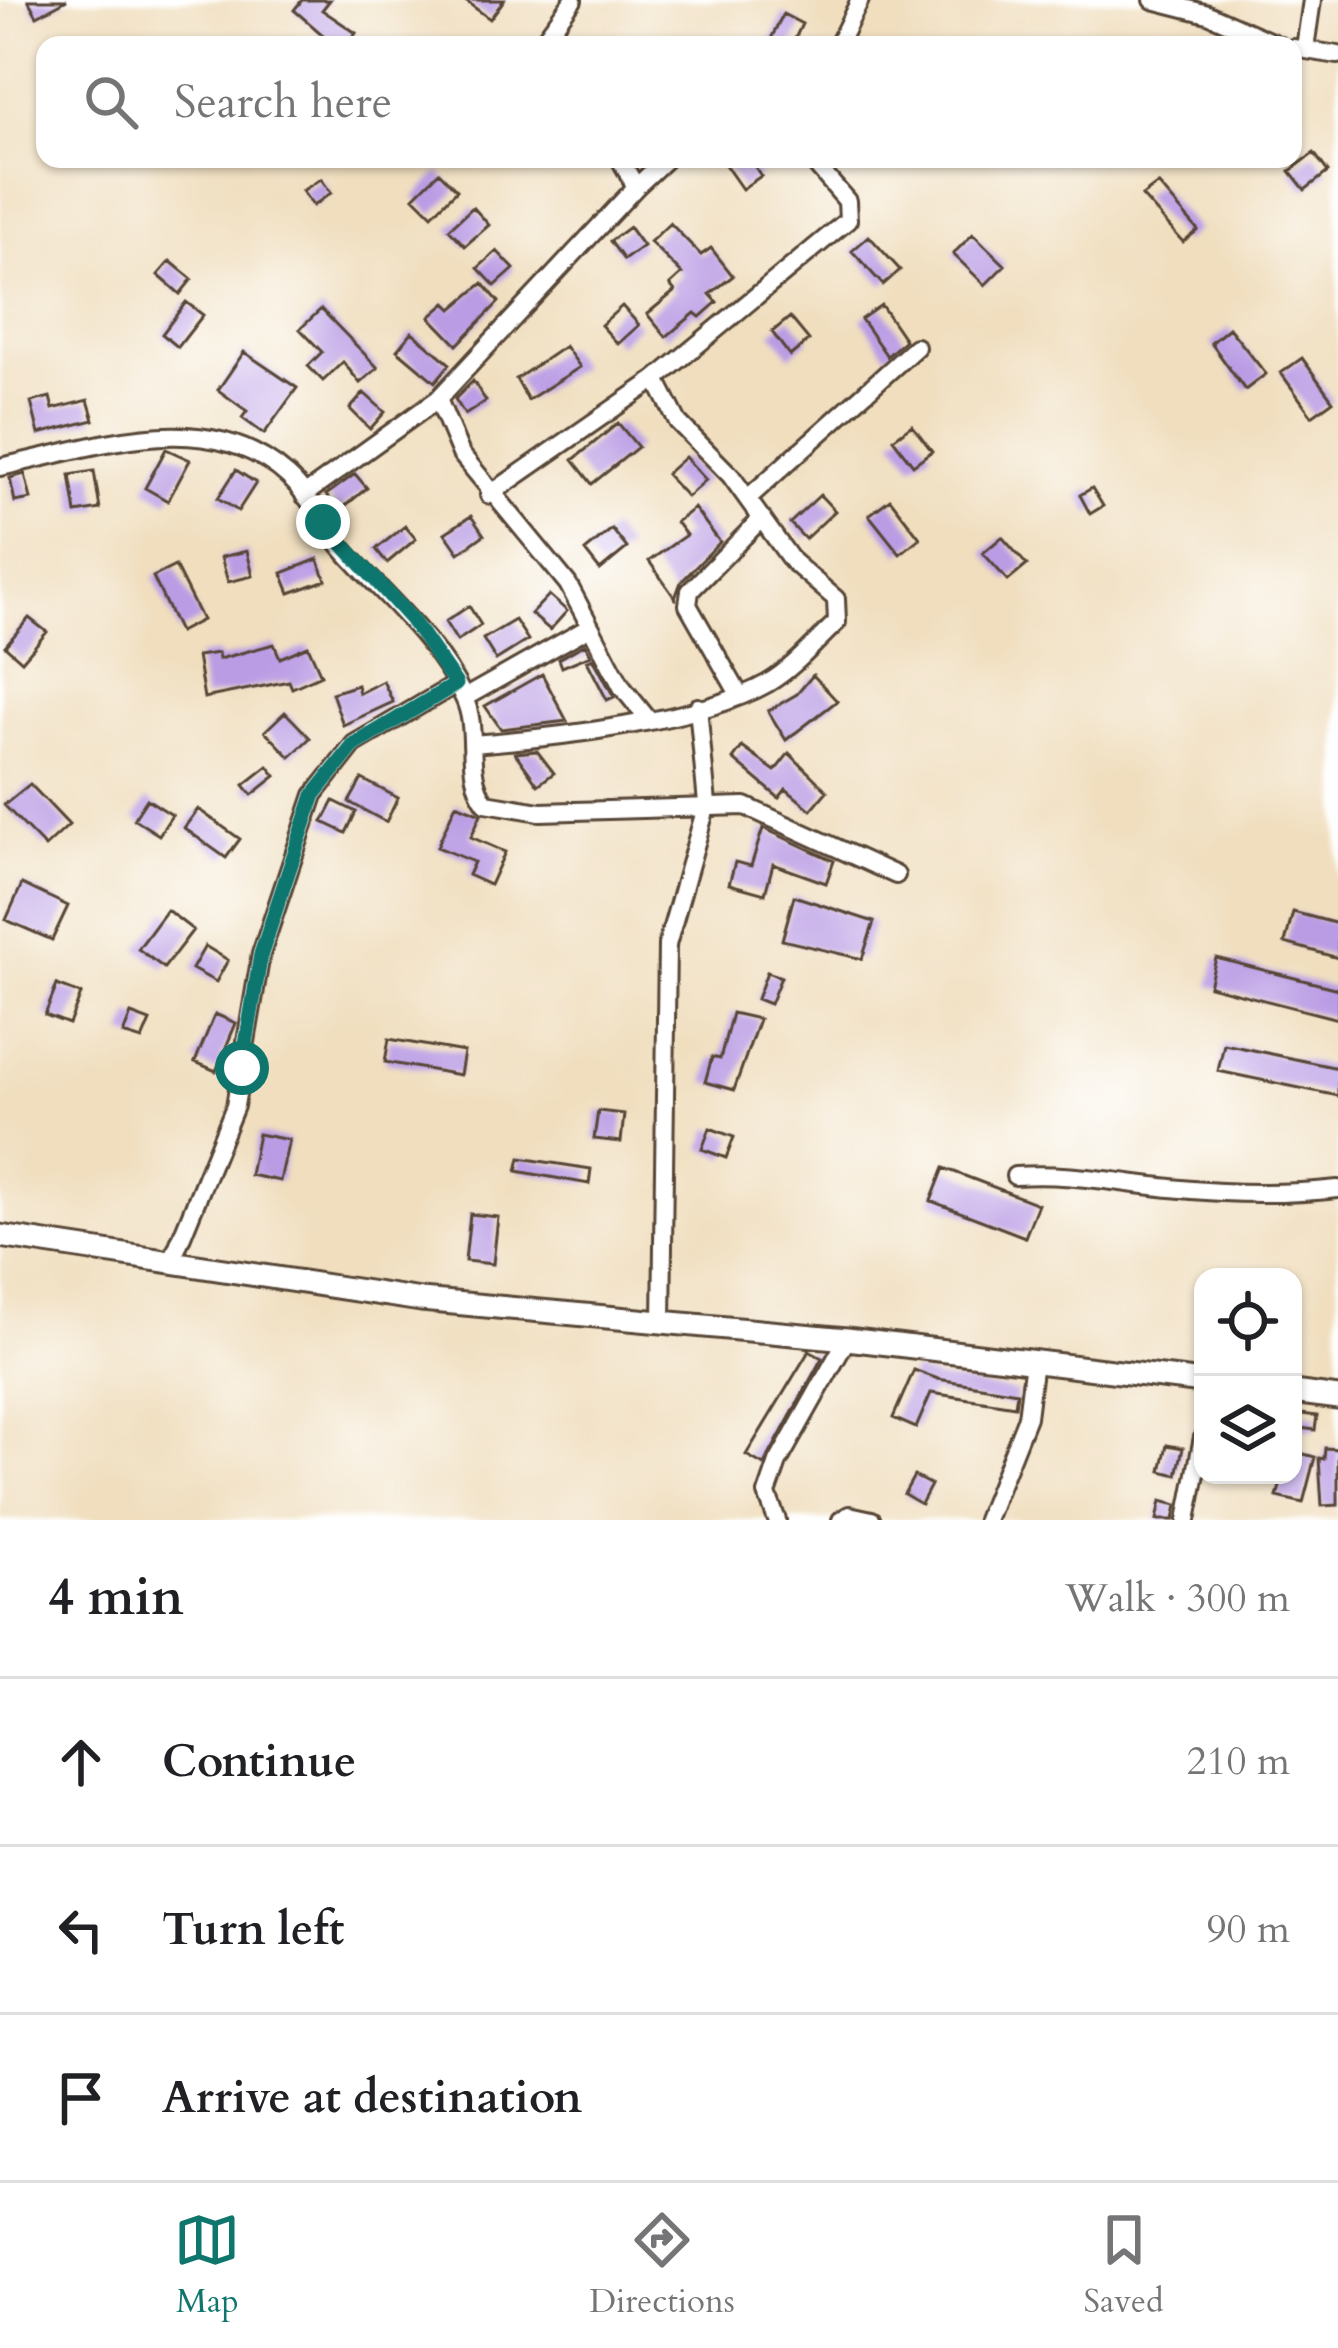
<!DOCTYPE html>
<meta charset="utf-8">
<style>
:root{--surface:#fff;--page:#f2f2f2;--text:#202124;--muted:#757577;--line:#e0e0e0;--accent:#0f766e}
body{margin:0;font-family:Cardo,serif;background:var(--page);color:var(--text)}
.controls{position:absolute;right:36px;bottom:36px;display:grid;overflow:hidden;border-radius:24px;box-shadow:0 3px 9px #0004}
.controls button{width:108px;height:108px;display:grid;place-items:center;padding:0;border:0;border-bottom:3px solid var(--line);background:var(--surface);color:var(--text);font:60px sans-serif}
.stop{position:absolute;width:36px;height:36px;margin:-27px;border:9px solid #0f766e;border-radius:50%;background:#fff}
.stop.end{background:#0f766e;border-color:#fff;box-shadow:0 3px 12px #0008}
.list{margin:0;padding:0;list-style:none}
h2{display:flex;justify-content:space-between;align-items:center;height:156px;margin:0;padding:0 48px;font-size:51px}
h2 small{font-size:39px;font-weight:400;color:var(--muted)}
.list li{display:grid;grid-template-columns:78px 1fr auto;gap:36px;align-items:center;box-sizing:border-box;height:168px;padding:0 48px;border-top:3px solid var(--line)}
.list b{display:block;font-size:45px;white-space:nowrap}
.list em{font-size:39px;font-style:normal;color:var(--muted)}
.icon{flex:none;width:66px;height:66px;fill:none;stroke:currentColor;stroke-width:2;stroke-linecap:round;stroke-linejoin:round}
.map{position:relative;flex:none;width:1338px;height:1520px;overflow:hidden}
.search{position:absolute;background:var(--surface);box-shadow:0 3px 9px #0004;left:36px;right:36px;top:36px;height:132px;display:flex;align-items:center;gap:30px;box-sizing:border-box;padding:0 42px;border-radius:24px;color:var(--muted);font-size:45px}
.sheet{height:660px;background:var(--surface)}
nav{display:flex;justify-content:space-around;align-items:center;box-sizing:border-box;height:168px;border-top:3px solid var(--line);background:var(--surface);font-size:33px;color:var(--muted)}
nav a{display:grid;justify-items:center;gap:6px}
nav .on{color:var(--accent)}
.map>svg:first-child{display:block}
.building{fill:#ba9ce4}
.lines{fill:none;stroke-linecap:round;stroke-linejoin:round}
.minor-casing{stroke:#564536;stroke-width:22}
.major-casing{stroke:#564536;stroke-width:27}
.minor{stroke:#fff;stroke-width:16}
.major{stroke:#fff;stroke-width:21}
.route{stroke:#0f766e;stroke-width:15}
</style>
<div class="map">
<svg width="1338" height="1520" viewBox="0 0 1338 1520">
<rect width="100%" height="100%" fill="#fff"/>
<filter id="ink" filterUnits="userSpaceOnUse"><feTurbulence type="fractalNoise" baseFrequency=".00833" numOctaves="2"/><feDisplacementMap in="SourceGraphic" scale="24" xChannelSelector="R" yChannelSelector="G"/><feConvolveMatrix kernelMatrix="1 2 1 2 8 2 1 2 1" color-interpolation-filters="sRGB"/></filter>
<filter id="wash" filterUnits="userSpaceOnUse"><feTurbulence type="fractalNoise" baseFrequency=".004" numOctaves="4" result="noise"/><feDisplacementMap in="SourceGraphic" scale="48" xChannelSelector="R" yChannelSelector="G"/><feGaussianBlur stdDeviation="2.7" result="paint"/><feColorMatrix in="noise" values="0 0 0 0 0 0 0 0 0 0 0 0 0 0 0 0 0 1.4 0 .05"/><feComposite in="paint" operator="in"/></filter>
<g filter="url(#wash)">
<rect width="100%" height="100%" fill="#f0debe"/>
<g id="blocks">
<path class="building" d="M 28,0 L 67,0 L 37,16 Z
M 302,0 L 330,0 L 322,10 L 356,33 L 348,45 L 320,39 L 323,35 L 294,10 Z
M 464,0 L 504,0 L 490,19 Z
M 783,14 L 802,24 L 792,45 L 768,45 Z
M 1314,153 L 1328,172 L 1305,190 L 1290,171 Z
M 721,159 L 750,159 L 761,176 L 742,189 Z
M 439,172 L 457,190 L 432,215 L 414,197 Z
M 321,179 L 331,193 L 313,206 L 302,191 Z
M 1158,184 L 1198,230 L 1183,242 L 1142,196 Z
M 473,207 L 489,225 L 465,246 L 449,229 Z
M 670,223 L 701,255 L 711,248 L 733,276 L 710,294 L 717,302 L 700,317 L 695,313 L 666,337 L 647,314 L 675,291 L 670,285 L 682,274 L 650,242 Z
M 629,227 L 643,246 L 624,260 L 610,241 Z
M 973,234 L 1005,265 L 985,285 L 953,254 Z
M 869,236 L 900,270 L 883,285 L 852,251 Z
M 497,251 L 514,269 L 495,286 L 478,268 Z
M 170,261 L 192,279 L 180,294 L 158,275 Z
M 483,283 L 499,302 L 457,345 L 430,317 L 446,303 L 452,309 Z
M 186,302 L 203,315 L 178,347 L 162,334 Z
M 881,305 L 905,340 L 887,356 L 861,319 Z
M 622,306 L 639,325 L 618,344 L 601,325 Z
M 321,309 L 378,368 L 360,383 L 343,362 L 323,381 L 308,366 L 322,352 L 300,329 Z
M 790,317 L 809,340 L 790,356 L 772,332 Z
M 1229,328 L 1266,374 L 1245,390 L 1211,343 Z
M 412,332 L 450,364 L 435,382 L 397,350 Z
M 565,346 L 580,367 L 528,400 L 516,379 Z
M 244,352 L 297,388 L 264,434 L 242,418 L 247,411 L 218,390 Z
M 1302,358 L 1333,401 L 1312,416 L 1281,373 Z
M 473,381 L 486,401 L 465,415 L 455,399 Z
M 364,393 L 385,412 L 370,429 L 350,409 Z
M 50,397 L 53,409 L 88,400 L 94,420 L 39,434 L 31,402 Z
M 618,423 L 638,447 L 592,484 L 573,460 Z
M 912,425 L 932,451 L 913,465 L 893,439 Z
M 166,449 L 190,460 L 168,501 L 145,488 Z
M 685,457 L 706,480 L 687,497 L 666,474 Z
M 236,470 L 256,483 L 238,511 L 218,498 Z
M 94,471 L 100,509 L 76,513 L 70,475 Z
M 25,474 L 31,499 L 15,502 L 10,478 Z
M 355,474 L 367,488 L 339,511 L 326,495 Z
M 1092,488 L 1103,506 L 1090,514 L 1080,495 Z
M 820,495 L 835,511 L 805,539 L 790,523 Z
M 890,499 L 920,538 L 900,554 L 869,515 Z
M 694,508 L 720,542 L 681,582 L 675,598 L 649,561 L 686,535 L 676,522 Z
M 471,516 L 484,535 L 459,553 L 445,533 Z
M 405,526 L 416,539 L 387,563 L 376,549 Z
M 612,529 L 627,548 L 600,570 L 585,551 Z
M 1002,537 L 1027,565 L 1008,581 L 983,553 Z
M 247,551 L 253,576 L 228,582 L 221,557 Z
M 318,559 L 326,580 L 290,593 L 282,573 Z
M 175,566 L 202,620 L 179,632 L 153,577 Z
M 549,595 L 567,611 L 550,630 L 531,614 Z
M 469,606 L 481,625 L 457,641 L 445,622 Z
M 29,618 L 47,632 L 22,661 L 5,646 Z
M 515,620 L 528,640 L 496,660 L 483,639 Z
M 274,644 L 280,658 L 308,646 L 321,675 L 292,688 L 289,681 L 204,698 L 197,656 L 218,653 L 219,659 Z
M 585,644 L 591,655 L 562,667 L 559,659 Z
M 593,658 L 614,697 L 607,700 L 587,661 Z
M 542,674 L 567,721 L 501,729 L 485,706 Z
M 813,675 L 837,701 L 786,740 L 768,711 L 797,694 Z
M 383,681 L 393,702 L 343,725 L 332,693 L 357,685 L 359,693 Z
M 285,712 L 310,738 L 290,757 L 265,731 Z
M 742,747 L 775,771 L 789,753 L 827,791 L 811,810 L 786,789 L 779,798 L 733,759 Z
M 537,751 L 554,773 L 538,785 L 515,753 Z
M 268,766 L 276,776 L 252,795 L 244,785 Z
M 362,779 L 398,798 L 386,822 L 349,802 Z
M 30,784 L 69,825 L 45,847 L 4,805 Z
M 147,799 L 172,815 L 159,835 L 134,819 Z
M 334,801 L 356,812 L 346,833 L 323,822 Z
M 456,804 L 481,814 L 471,837 L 505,852 L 490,885 L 468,875 L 474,862 L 437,847 Z
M 198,809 L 240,839 L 226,858 L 184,828 Z
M 763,828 L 834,861 L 826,883 L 773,864 L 765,894 L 729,884 L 735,862 L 751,866 Z
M 22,884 L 68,906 L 52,940 L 6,920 Z
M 794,896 L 874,922 L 862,959 L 782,940 Z
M 167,910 L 193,930 L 164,968 L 138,949 Z
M 1293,912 L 1338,924 L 1338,958 L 1285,943 Z
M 205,946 L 228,960 L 216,982 L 192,969 Z
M 1216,958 L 1338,989 L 1338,1019 L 1209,986 Z
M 767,972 L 781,977 L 770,1004 L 757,999 Z
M 57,985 L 81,994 L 69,1024 L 45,1015 Z
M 732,1013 L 759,1019 L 734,1090 L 705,1082 L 712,1057 L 720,1059 Z
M 131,1014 L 150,1021 L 142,1040 L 123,1034 Z
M 215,1014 L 236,1023 L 216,1071 L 195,1062 Z
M 389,1039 L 464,1052 L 460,1075 L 385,1062 Z
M 1224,1044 L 1338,1068 L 1338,1096 L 1218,1071 Z
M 598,1111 L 624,1114 L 621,1142 L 594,1139 Z
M 710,1128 L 734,1137 L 726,1158 L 702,1149 Z
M 258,1134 L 289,1140 L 280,1181 L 250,1175 Z
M 520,1158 L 591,1169 L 589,1184 L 517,1171 Z
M 944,1168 L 1038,1204 L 1025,1237 L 931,1201 Z
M 470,1214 L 498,1217 L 493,1264 L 465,1261 Z
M 809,1351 L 822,1358 L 764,1465 L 746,1455 Z
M 914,1370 L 938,1379 L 1017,1392 L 1015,1406 L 931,1393 L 916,1428 L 893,1418 Z
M 1294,1413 L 1317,1416 L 1315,1430 L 1293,1427 Z
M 1167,1445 L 1183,1448 L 1177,1475 L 1161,1471 Z
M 1325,1448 L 1338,1449 L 1338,1505 L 1322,1506 L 1319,1458 L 1324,1459 Z
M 1293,1451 L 1315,1457 L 1303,1503 L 1277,1497 L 1283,1475 L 1293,1475 Z
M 914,1476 L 931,1485 L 921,1504 L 904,1494 Z
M 1161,1501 L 1177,1505 L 1174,1520 L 1157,1520 Z"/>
</g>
</g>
<g filter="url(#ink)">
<use href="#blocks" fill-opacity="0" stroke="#564536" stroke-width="3"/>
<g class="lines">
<defs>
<path id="minor" d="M 1153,0 L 1208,14 L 1278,45
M 540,45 L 573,0
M 838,45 L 860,0
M 1293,48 L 1338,55
M 1305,48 L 1312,0
M 636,187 L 666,159
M 438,399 L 461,454 L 568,584 L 622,687 L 647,718
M 0,467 C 94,448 207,403 288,476 C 310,496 324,526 343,549 C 385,597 436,638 464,698 C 480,731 463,773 486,803 L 540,812 L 745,806 L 896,875
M 304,495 L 438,399 L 636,187 L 620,159
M 489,495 L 656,379 L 848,220 L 847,201 L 811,159
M 748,498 L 916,347
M 740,696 L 688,605 L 690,591 L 762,518
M 464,698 L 588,628
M 472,744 C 551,738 700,722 768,683 C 794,668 815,642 837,622 L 836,599 L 792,561 L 731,476 L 678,422 L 656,379
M 1015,1176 C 1067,1172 1119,1183 1171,1188 C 1226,1194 1284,1195 1338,1189
M 171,1263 L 235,1106 L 261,954 L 314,795 L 354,744 L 456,684
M 662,1322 L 667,945 L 707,804 L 698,707
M 777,1520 L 767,1494 L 778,1462 L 847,1339
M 841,1520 L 849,1515 L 872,1520
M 986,1520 L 1027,1417 L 1034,1361
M 1187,1520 L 1203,1437"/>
<path id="major" d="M 0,1236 L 421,1300 L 847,1339 L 1203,1382
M 1293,1392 L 1338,1398"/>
</defs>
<use href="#minor" class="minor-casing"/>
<use href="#major" class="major-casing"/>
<use href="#minor" class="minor"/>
<use href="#major" class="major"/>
</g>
</g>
<g class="lines" filter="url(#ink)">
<path class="route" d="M 242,1068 L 261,954 L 314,795 L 354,745 L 456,684 L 411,619 L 323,522"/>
</g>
</svg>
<div class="controls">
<button><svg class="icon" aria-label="locate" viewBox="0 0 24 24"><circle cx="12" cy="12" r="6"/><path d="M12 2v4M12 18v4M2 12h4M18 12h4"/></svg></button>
<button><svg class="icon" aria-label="layers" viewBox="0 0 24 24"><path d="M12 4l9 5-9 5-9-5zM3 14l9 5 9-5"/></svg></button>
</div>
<div class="stop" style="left:242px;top:1068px"></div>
<div class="stop end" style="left:323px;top:522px"></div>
<div class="search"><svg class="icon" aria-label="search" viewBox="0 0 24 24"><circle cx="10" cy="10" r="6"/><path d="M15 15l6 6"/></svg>Search here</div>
</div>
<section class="sheet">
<h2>4 min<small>Walk · 300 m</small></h2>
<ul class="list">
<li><svg class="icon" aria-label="ahead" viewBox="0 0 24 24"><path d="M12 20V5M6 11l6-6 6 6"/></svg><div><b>Continue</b></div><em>210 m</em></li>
<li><svg class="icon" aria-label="left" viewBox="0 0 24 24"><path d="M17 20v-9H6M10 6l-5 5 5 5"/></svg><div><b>Turn left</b></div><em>90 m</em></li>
<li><svg class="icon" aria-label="arrive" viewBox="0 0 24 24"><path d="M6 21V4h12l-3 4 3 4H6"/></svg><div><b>Arrive at destination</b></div></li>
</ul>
</section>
<nav>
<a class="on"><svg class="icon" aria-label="map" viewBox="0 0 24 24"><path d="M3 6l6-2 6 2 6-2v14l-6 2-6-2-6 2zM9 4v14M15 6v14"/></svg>Map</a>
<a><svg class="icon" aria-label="directions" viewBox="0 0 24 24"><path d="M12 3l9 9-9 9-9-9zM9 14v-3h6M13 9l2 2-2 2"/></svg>Directions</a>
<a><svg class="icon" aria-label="saved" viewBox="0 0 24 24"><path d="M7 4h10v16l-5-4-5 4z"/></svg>Saved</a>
</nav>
